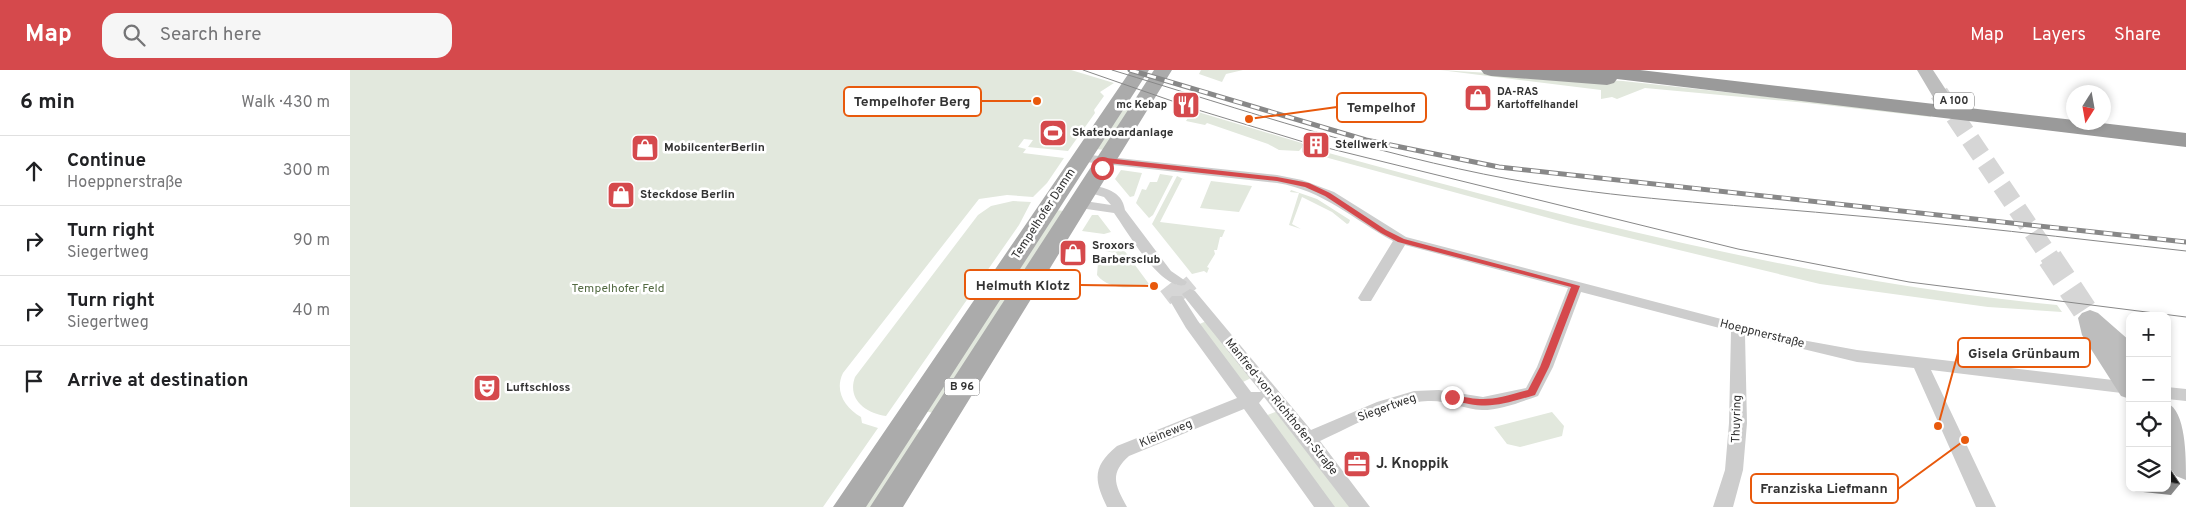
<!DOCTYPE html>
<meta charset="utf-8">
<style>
:root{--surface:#fff;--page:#f6f6f6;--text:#202124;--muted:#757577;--line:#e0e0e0;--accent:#d5494c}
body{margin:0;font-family:Overpass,sans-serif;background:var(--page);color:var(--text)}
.controls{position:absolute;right:15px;bottom:15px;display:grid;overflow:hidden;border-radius:10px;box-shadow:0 2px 8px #0003}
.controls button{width:45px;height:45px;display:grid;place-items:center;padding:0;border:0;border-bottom:1px solid var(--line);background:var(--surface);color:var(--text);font:25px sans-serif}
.compass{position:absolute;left:1716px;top:15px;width:45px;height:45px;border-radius:50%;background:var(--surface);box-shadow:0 2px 8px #0003;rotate:191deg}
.stop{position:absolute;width:15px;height:15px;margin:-11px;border:4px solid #d5494c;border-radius:50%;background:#fff}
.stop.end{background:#d5494c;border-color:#fff;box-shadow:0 1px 5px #0008}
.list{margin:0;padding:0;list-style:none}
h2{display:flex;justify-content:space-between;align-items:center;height:65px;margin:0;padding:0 20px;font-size:21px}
h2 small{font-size:16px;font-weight:400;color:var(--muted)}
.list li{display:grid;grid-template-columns:32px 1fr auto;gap:15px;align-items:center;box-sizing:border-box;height:70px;padding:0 20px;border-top:1px solid var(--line)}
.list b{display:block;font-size:19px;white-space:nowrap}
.list p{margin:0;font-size:16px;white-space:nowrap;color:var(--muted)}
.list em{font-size:16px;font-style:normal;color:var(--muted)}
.icon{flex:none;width:28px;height:28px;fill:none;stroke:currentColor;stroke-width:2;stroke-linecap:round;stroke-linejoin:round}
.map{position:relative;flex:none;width:1836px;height:437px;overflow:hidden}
header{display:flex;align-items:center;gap:30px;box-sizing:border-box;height:70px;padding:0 25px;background:var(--accent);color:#fff}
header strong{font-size:24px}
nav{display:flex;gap:28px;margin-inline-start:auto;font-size:18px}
.search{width:350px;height:45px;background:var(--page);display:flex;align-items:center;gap:12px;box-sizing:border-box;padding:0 18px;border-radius:15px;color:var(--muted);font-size:19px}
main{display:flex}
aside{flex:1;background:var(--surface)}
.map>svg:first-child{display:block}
.green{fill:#e2e8dd}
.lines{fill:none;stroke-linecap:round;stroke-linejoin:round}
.minor-tunnel{stroke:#d6d6d6;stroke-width:17;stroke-dasharray:17 8;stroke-linecap:butt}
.secondary-tunnel-far1{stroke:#d6d6d6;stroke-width:19;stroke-dasharray:19 9;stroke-linecap:butt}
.secondary-tunnel{stroke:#d6d6d6;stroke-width:25;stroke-dasharray:25 12;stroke-linecap:butt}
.minor{fill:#cdcdcd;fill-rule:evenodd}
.secondary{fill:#bdbdbd;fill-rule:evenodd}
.primary{fill:#ababab;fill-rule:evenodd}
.motorway{fill:#9a9a9a;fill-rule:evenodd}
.tram{stroke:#888;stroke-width:1}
.rail-casing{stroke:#888;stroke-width:5}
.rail{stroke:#fff;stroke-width:3;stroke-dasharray:9;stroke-linecap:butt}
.wall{fill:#8c8c8c}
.shaded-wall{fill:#5f5f5f}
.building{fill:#1a1a1a;stroke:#5f5f5f}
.route{fill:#d5494c}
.labels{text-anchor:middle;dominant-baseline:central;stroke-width:5;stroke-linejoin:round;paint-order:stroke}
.far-poi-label{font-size:11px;font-weight:bold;fill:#333;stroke:#fff;text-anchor:start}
.shield{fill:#fff;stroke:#707070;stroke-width:1}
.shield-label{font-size:11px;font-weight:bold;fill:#333}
.poi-label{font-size:12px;font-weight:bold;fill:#333;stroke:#fff;text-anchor:start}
.street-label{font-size:12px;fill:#333;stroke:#fff}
.park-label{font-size:12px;fill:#546b43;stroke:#fff}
.near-poi-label{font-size:15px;font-weight:bold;fill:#333;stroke:#fff;text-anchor:start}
.leader{fill:none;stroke:#e8590c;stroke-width:2}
.callout-dot{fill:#e8590c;stroke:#fff;stroke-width:2}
.callout{fill:#fff;stroke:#e8590c;stroke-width:2}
.callout-label{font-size:14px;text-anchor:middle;font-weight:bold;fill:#333}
</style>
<header>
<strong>Map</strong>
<div class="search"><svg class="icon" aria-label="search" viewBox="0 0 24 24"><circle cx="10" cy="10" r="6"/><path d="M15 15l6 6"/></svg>Search here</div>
<nav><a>Map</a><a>Layers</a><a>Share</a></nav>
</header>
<main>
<aside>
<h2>6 min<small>Walk · 430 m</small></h2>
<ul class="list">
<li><svg class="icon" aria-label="ahead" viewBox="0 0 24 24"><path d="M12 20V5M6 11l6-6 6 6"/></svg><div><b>Continue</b><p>Hoeppnerstraße</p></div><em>300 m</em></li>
<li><svg class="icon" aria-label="right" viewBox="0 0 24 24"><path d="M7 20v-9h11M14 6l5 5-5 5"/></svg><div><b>Turn right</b><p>Siegertweg</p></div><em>90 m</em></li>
<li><svg class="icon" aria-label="right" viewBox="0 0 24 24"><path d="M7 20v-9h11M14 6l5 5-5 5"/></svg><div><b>Turn right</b><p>Siegertweg</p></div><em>40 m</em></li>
<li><svg class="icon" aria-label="arrive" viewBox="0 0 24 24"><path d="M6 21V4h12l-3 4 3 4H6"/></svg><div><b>Arrive at destination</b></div></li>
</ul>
</aside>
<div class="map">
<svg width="1836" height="437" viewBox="0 0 1836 437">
<rect width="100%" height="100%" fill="#fff"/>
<path class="green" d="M 0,0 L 721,0 L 764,13 L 750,22 L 754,26 L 744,40 L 745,43 L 718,81 L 678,77 L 683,70 L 674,69 L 668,77 L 676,79 L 673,83 L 714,88 L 697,113 L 683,127 L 657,125 L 629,129 L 493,303 C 484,321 495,338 511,347 L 512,353 L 528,358 L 473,437 L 0,437 Z
M 851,0 L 893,0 L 876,4 L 872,12 L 849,4 Z
M 1090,0 L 1273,11 L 1580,44 L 1581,47 L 1457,33 L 1295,18 L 1267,29 L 1262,27 L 1251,29 L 1251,20 Z
M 774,33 L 786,34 L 756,80 L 745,79 Z
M 838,39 L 955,74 L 949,81 L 929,80 L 918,74 L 857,53 L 855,55 L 836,51 L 839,46 Z
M 975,82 C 1216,148 1459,211 1707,235 L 1712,242 L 1638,237 L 1470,214 L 1221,154 L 971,86 Z
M 771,100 L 792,103 L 784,126 L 780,127 L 765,109 Z
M 810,104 L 823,106 L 803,145 L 799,148 L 786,133 L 792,119 L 796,120 L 800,112 L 807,112 Z
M 827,106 L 835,110 L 832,109 L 810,152 L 875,160 L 872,167 L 870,167 L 867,180 L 864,180 L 865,184 L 857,197 L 859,198 L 857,203 L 854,201 L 842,204 L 802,154 Z
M 861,111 L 902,116 L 889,142 L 850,138 Z
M 941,120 L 967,129 L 1000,150 L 999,153 L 997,154 L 982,142 L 952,127 L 942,154 L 951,159 L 939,155 L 949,123 L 940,122 Z
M 663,131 L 681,132 L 669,155 L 536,346 C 515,343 497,329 505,307 L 628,145 L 641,136 Z
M 705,140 L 715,141 L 584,343 L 574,341 Z
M 742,145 L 748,145 L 761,162 L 754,164 L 732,161 Z
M 768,172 L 799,214 C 782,219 759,220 747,205 L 748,192 L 759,193 L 765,183 L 755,181 Z
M 859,250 L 903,307 L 891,313 L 847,255 Z
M 928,341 L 1002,437 L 984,437 L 915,346 Z
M 1202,342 L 1214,356 L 1212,366 L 1170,377 L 1157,374 L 1144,357 Z
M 563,359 L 573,360 L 525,437 L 510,437 Z"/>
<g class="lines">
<path class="minor-tunnel" d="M 830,212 L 840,224
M 817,216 L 827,229"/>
<path class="secondary-tunnel-far1" d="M 1589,23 L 1701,189"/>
<path class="secondary-tunnel" d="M 1700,188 L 1740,248"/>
<path class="minor" d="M 731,84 L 927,105 L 952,110 L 984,122 L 1056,167 L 1452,270 L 1507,280 L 1780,312 L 1780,324 L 1581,300 L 1646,437 L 1626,437 L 1564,298 L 1507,292 L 1395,265 L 1397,353 L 1393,400 L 1383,437 L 1363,437 L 1375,400 L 1379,353 L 1381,261 L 1231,222 L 1203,297 L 1188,326 C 1170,332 1151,340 1132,340 C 1114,339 1096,330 1078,331 C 1041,333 1003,356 970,371 L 1020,437 L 999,437 L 914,327 L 909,333 L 985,437 L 964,437 L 894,339 L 779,386 C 759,404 765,415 777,437 L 757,437 C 744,410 742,397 767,376 L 887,328 L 836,258 L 819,229 L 822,226 L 832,226 L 848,251 L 901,322 L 911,322 L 832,224 L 840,219 L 845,221 L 961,360 L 1027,332 L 1064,321 L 1089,320 L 1133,327 L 1176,318 L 1187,297 L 1218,218 L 1055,175 L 1021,231 L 1011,231 L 1008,228 L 1043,171 C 1004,150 973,120 927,113 L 727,91 L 725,88 L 727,85 Z
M 738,114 C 754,118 772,120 775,140 L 821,201 L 837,212 L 835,215 C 811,221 777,161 764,143 L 723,137 L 721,134 L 728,130 L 761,135 L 754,127 L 733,121 L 731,118 Z
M 1817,317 L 1836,319 L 1836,331 L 1817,329 Z"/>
<path class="secondary" d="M 1567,0 L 1583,0 L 1598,23 L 1595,27 L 1583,27 Z
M 1740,240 L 1748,243 L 1780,271 L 1780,296 L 1777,295 L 1780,300 L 1780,329 L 1771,326 L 1732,265 L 1728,248 L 1732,243 Z
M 1817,333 C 1836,341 1836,386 1836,410 L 1826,406 L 1817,394 Z"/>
<path class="primary" d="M 781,0 L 799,0 L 516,437 L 483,437 Z
M 804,0 L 822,0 L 553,437 L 520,437 Z"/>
<path class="motorway" d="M 1131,0 L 1290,0 L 1724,50 L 1724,52 L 1743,52 L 1836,63 L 1836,77 L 1267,9 L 1264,13 L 1257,15 L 1141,6 L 1134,4 Z"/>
<path class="tram" d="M 733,0 L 848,40 L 957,73 L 1388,179 L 1559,212 L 1836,247
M 762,0 C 893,40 1024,84 1159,109 C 1267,129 1377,134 1486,144 C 1603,154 1720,168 1836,181"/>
<defs>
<path id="rail" d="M 780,0 L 1016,70 L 1149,97 L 1836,172"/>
</defs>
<use href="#rail" class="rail-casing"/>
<use href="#rail" class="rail"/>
</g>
<path class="wall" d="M 978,65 L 977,72 L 963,85 L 952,82 L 952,75 Z
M 1817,398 L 1830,414 L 1821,425 L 1793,422 L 1791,418 L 1817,418 Z"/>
<path class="shaded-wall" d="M 978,65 L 977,72 L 963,85 L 963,78 Z"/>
<path class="building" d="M 966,62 L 978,65 L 963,78 L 952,75 Z
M 1817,398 L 1820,399 L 1830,414 L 1817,412 Z"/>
<path class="route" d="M 756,88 L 927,107 L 959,113 L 980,123 L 1036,160 L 1054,169 L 1230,216 L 1199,297 L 1185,325 C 1147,336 1137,340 1098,329 L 1097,327 L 1102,324 C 1135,333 1145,329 1178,320 L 1190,297 L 1221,217 L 1048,172 L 1031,163 L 975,126 L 955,117 L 927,111 L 758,93 L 754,99 L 749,99 Z"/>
<defs>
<symbol id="shop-square" viewBox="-11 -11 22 22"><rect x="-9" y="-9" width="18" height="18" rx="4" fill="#d5494c" stroke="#fff"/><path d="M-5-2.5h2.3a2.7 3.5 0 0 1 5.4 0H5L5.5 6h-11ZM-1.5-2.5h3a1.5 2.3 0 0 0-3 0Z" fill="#fff"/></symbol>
<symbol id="restaurant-square" viewBox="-11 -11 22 22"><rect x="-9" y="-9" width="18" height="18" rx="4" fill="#d5494c" stroke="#fff"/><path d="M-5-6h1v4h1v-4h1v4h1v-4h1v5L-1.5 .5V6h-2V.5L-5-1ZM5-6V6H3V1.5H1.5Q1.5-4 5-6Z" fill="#fff"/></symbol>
<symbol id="stadium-square" viewBox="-11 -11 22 22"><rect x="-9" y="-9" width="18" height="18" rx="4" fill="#d5494c" stroke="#fff"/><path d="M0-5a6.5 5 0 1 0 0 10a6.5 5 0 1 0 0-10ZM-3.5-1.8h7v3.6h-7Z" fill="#fff"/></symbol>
<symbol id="building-square" viewBox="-11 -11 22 22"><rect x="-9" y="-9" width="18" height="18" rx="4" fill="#d5494c" stroke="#fff"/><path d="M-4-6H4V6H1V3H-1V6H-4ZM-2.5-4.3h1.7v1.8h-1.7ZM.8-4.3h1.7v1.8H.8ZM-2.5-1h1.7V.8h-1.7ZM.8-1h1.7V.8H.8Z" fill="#fff"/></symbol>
<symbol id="theatre-square" viewBox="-11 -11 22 22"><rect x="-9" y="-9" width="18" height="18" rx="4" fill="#d5494c" stroke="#fff"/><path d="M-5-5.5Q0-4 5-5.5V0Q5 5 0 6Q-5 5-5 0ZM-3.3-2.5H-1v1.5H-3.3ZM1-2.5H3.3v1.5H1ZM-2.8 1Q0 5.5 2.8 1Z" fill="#fff"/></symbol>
<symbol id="office-square" viewBox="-11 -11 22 22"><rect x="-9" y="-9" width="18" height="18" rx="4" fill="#d5494c" stroke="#fff"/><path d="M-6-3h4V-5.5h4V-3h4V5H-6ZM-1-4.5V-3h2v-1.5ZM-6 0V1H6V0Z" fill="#fff"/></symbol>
</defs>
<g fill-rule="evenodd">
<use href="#shop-square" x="1112" y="12" width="32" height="32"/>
<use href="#restaurant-square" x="820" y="19" width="32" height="32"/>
<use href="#stadium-square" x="687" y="47" width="32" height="32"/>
<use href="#building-square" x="950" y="59" width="32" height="32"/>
<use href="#shop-square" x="279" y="62" width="32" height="32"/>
<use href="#shop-square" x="255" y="109" width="32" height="32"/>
<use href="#shop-square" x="707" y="167" width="32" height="32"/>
<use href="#theatre-square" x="121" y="302" width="32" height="32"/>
<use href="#office-square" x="991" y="378" width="32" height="32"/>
</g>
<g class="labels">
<g class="far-poi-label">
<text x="1147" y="22">DA-RAS<tspan x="1147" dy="13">Kartoffelhandel</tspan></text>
<text x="817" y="35" text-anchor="end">mc Kebap</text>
</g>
<g class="shield">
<rect x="1584" y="22.5" width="40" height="17" rx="4"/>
<rect x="594.5" y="308.5" width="35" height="17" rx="4"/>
</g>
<g class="shield-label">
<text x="1604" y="31">A 100</text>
<text x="612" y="317">B 96</text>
</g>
<g class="poi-label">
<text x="722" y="63">Skateboardanlage</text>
<text x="985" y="75">Stellwerk</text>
<text x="314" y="78">MobilcenterBerlin</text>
<text x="290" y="125">Steckdose Berlin</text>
<text x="742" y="176">Sroxors<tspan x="742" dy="14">Barbersclub</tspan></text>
<text x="156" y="318">Luftschloss</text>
</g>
<g class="street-label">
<text transform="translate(694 144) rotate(-57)">Tempelhofer Damm</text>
<text transform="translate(1412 264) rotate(14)">Hoeppnerstraße</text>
<text transform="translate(931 337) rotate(51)">Manfred-von-Richthofen-Straße</text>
<text transform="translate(1037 338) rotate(-20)">Siegertweg</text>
<text transform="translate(1387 349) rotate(-88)">Thuyring</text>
<text transform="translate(816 364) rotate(-22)">Kleineweg</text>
</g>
<g class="park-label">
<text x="268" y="219">Tempelhofer Feld</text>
</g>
<g class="near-poi-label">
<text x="1026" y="394">J. Knoppik</text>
</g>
</g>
<path class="leader" d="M687 31L631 31M899 49L987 37M804 216L730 215M1588 356L1608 283M1615 370L1548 419"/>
<g class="callout-dot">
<circle cx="687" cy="31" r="5"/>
<circle cx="899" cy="49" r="5"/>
<circle cx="804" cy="216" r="5"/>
<circle cx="1588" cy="356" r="5"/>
<circle cx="1615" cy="370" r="5"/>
</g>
<g class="callout">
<rect x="494" y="17" width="137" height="29" rx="5"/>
<rect x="987" y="23" width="89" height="29" rx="5"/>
<rect x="615" y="200" width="115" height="29" rx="5"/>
<rect x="1608" y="268" width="132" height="29" rx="5"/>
<rect x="1401" y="404" width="147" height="29" rx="5"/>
</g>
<g class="callout-label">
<text x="562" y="36">Tempelhofer Berg</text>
<text x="1031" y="42">Tempelhof</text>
<text x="673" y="220">Helmuth Klotz</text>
<text x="1674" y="288">Gisela Grünbaum</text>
<text x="1474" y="423">Franziska Liefmann</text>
</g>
</svg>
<div class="controls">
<button>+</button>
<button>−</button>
<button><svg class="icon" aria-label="locate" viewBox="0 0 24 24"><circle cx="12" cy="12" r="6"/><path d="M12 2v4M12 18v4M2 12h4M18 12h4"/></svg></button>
<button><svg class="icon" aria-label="layers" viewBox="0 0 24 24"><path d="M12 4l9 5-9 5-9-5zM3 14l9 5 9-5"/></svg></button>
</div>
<svg class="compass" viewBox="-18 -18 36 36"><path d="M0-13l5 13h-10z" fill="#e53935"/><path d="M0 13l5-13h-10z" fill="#757577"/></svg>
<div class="stop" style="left:752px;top:98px"></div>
<div class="stop end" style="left:1102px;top:327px"></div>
</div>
</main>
